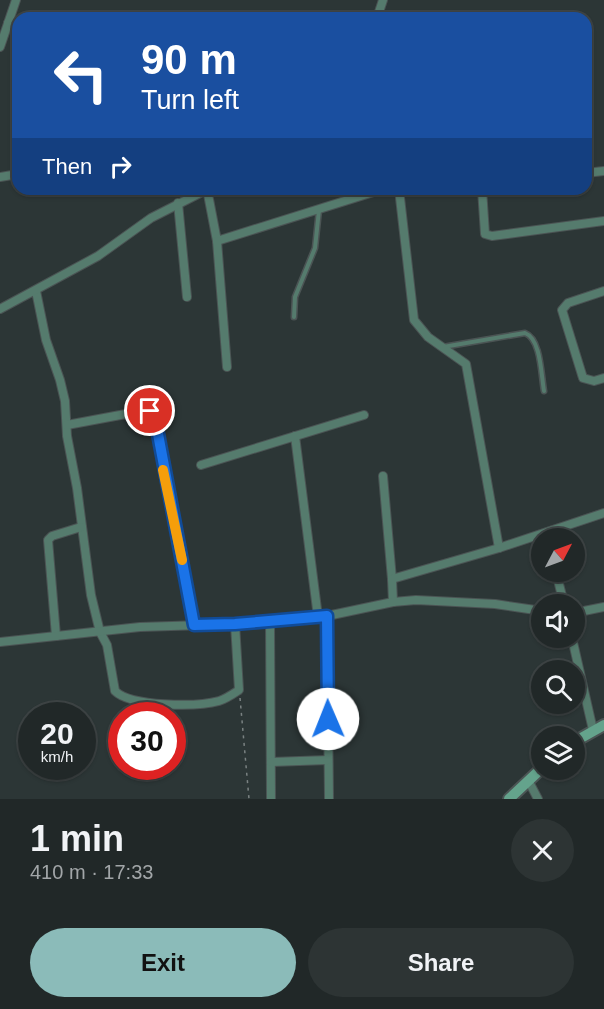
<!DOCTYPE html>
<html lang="en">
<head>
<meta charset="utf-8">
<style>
  body { margin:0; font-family:Helvetica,sans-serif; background:#2d3434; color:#f1f3f6; height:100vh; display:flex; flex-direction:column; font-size:22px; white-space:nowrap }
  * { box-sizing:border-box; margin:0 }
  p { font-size:20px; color:#a2a6a8 }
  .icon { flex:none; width:33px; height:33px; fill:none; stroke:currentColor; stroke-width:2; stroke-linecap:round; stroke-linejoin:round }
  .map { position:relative; height:799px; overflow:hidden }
  .panel { display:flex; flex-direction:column; background:#212828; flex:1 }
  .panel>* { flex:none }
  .top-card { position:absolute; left:12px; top:12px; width:580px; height:183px; border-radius:18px; box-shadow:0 2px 4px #0004,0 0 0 2px #3e4445; background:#1a4fa0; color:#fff; overflow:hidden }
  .needle { width:39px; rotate:49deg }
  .fabs { position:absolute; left:531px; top:528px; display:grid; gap:12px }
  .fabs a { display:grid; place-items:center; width:54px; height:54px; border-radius:50%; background:#212828; box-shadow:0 2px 4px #0004,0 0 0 2px #3e4445; font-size:30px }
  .speed { position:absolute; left:18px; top:702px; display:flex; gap:12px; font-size:30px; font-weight:700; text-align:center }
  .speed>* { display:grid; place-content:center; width:78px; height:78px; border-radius:50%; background:#212828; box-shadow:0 2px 4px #0004,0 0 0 2px #3e4445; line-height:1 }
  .speed small { font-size:15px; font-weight:400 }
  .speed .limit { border:9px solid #d22; background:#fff; color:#111 }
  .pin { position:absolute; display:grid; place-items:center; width:51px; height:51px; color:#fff; margin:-26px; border:3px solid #fff; border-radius:50%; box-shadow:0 2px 6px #0007 }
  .me { position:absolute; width:66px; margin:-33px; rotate:359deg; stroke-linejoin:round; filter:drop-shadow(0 0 4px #0008) }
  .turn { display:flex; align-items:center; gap:21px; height:126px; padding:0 30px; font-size:27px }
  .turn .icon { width:78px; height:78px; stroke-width:2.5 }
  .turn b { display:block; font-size:42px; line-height:51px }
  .then { display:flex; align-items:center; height:57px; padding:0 30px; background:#0003; gap:12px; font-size:22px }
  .round { display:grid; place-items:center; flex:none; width:63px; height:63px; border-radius:32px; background:#2d3434 }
  .headline { display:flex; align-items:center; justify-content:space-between; height:102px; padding:0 30px }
  h1 { font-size:36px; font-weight:800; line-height:45px }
  .primary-button { display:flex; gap:12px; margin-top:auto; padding:12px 30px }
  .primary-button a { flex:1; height:69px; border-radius:36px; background:#8bbbb9; color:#111; font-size:24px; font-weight:800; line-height:69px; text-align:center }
  .primary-button a+a { background:#2d3434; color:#f1f3f6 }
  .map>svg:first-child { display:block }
</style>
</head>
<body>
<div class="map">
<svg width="604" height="799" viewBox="0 0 604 799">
  <rect width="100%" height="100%" fill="#2c3636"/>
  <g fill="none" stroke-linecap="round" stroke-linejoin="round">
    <!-- service casing -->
    <g stroke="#4b5454" stroke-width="7">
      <g id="service">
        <path d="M294,317l1,-20 20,-49 4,-38"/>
        <path d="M443,347l82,-14c16,6 16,41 19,58"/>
      </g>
    </g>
    <!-- minor casing -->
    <g stroke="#4b5454" stroke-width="10">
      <g id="minor">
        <path d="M377,18l6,-18"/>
        <path d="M8,23l10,1"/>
        <path d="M0,47l16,-47"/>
        <path d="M586,173l18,-2"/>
        <path d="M0,177l18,-3"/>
        <path d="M207,189l10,52 166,-52"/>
        <path d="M399,189l15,131 14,17 38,27 33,184"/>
        <path d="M482,189l3,45 7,2 112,-15"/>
        <path d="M178,203l9,94"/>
        <path d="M217,241l10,126"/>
        <path d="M36,291l10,49 14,40 5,21 2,35 10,52 14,107 9,37 7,13 8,46c16,16 82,16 104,10 7,-2 14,-7 20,-11l-4,-66"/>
        <path d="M604,291l-36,12 -6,7 21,68 11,3 10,-3"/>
        <path d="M0,309l98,-53 53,-38 57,-29"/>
        <path d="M67,425l80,-15 6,3 41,212"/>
        <path d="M295,436l23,181"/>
        <path d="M201,465l163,-50"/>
        <path d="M383,476l9,103"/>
        <path d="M556,572l8,32"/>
        <path d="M393,602l-1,-23 107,-31 105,-35"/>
        <path d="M574,613l30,-6"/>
        <path d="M327,616l2,183"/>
        <path d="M270,621l1,178"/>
        <path d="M56,636l-8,-96 4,-4 29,-9"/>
        <path d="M572,638l21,92"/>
        <path d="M0,642l140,-15 95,-3 92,-8 66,-14 23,-2 79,4 47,7"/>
        <path d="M271,762l57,-2"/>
        <path d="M528,780l10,19"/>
      </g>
    </g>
    <!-- secondary casing -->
    <g stroke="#4b5454" stroke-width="14">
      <g id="secondary">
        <path d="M574,742l30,-17"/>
        <path d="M509,799l33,-31"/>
      </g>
    </g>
    <!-- path -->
    <path stroke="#7a8282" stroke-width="1.5" stroke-dasharray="3 4.5" stroke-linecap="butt" d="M240,698l9,101"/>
    <!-- service -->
    <use href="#service" stroke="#557b6d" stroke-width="4"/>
    <!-- minor -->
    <use href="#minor" stroke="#557b6d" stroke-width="8"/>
    <!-- secondary -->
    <use href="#secondary" stroke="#64a38c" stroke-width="10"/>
  </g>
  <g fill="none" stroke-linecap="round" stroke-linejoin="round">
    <!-- route casing -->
    <g stroke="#114b97" stroke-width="15">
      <path id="route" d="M150,411l5,7 39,207 41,-1 92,-8 1,103"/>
    </g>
    <!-- route -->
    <use href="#route" stroke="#1a73e8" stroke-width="10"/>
    <!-- slow -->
    <path stroke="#f59e0b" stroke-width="10" d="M163,470l19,90"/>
  </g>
</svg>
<div class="fabs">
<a><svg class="needle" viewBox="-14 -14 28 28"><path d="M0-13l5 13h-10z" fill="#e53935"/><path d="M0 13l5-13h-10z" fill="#a2a6a8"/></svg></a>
<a><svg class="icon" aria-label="sound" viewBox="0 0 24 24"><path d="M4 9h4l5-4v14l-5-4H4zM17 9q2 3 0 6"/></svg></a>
<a><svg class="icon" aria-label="search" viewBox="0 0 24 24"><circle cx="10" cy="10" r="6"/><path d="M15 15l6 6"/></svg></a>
<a><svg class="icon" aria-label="layers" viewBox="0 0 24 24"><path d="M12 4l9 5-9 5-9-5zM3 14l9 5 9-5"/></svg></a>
</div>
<div class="speed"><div>20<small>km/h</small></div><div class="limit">30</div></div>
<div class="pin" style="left:150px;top:411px;background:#d93025"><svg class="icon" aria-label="arrive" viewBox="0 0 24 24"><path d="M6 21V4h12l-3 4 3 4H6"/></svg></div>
<svg class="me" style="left:328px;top:719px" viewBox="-20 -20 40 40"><circle r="19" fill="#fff"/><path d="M0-13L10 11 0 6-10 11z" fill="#1a73e8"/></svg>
<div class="top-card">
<div class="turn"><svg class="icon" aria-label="left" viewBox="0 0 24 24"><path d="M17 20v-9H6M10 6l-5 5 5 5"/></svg><div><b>90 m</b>Turn left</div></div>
<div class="then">Then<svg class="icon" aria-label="right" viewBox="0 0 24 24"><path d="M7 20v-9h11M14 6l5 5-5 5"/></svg></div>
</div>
</div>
<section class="panel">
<div class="headline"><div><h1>1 min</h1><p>410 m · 17:33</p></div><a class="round"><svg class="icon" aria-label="close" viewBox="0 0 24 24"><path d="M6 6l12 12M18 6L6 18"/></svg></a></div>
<div class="primary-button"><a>Exit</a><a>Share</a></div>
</section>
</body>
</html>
